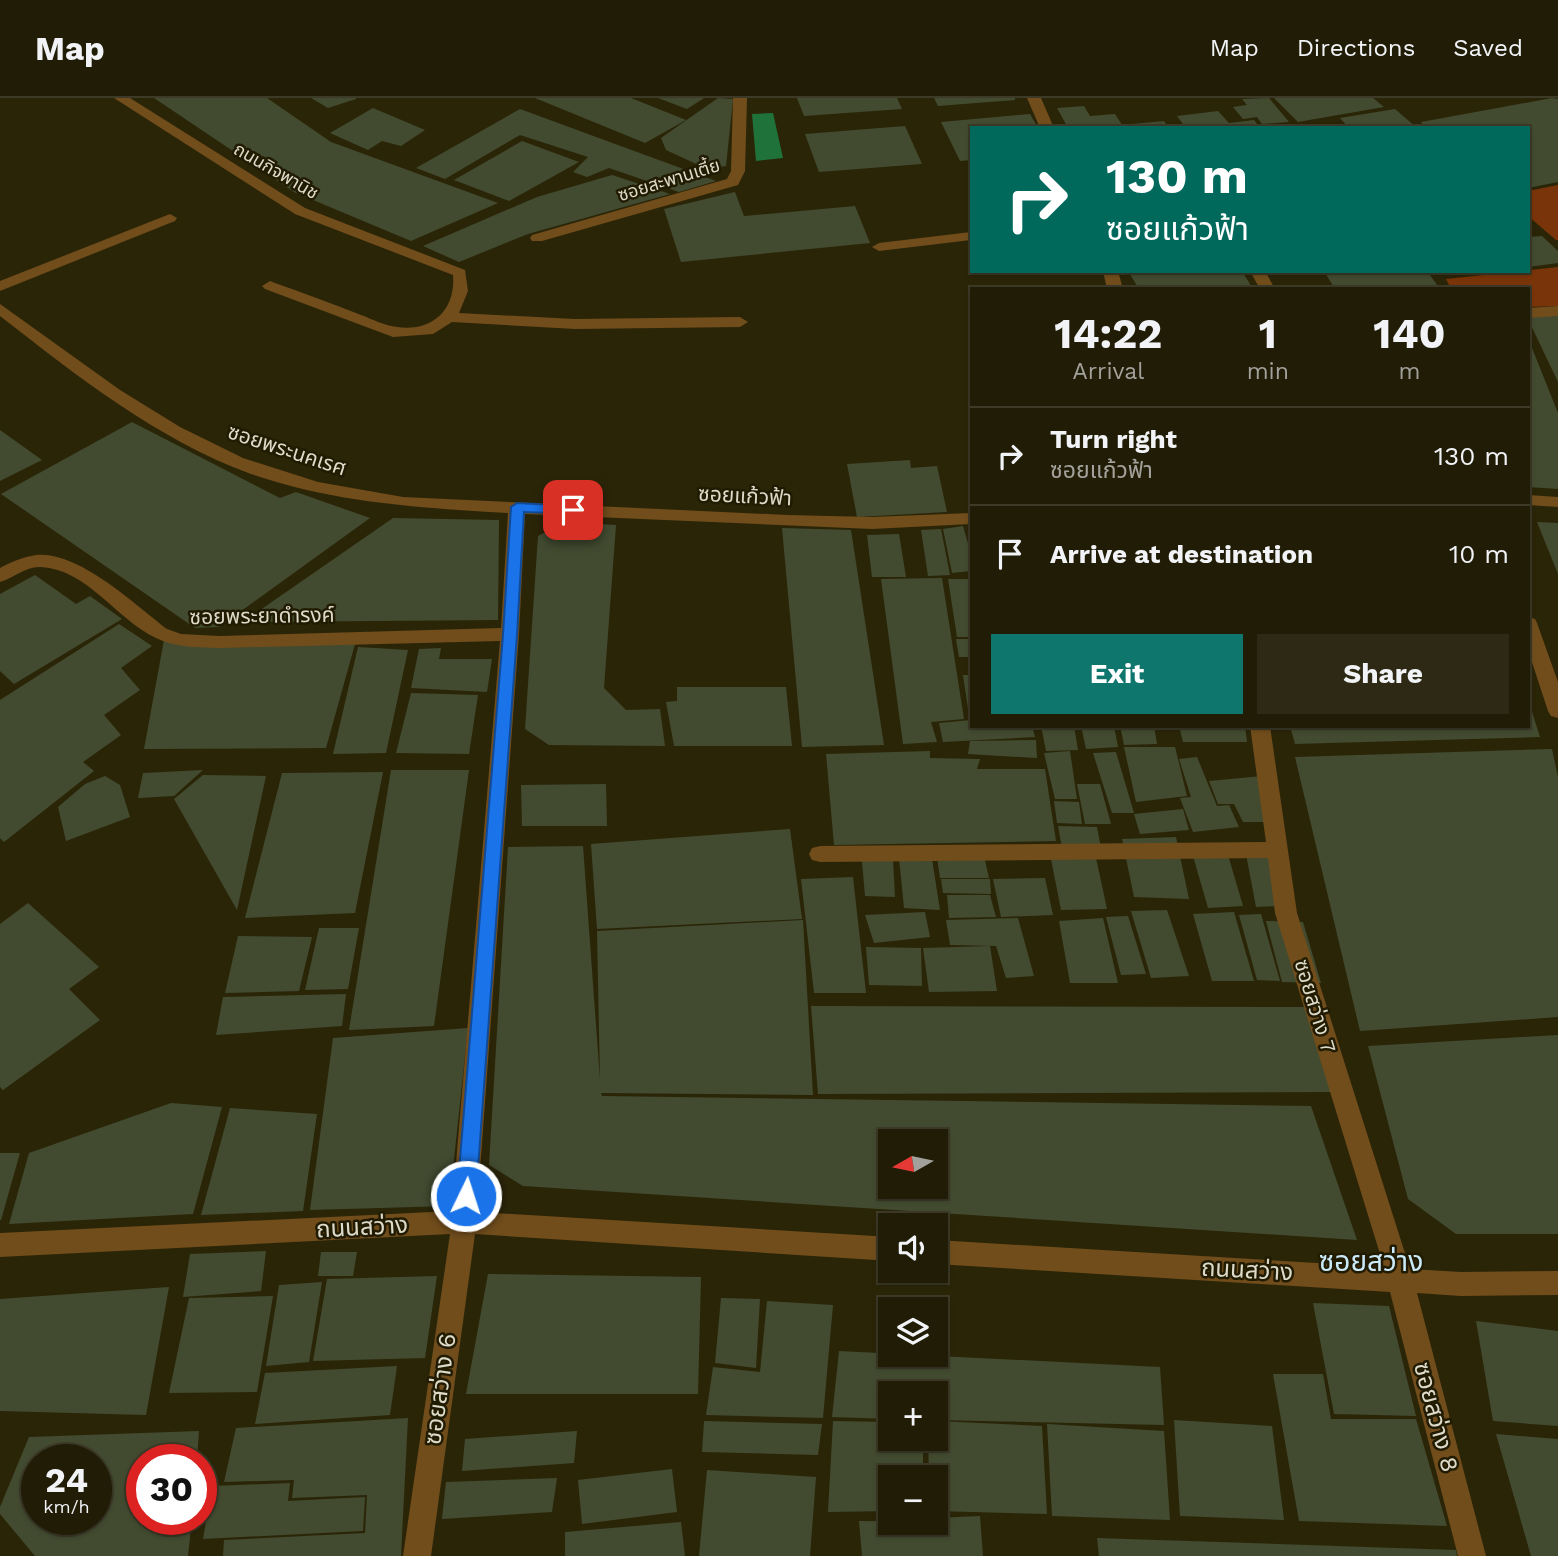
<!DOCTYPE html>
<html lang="en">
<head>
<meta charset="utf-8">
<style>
  body { margin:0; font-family:"Work Sans","Noto Sans Thai",sans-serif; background:#2d2914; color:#f1f3f6; height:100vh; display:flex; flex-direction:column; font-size:26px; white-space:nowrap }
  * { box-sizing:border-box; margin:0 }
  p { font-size:23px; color:#a2a19b }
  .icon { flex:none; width:38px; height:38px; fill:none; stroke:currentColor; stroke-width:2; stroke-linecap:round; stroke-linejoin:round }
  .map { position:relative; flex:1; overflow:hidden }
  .details { position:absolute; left:970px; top:189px; width:560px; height:441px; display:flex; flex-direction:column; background:#201c06; border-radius:0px; box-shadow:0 2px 5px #0004,0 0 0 2px #3d3a28 }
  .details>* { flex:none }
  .top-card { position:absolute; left:970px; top:28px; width:560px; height:147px; border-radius:0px; box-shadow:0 2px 5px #0004,0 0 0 2px #3d3a28; background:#00695c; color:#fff; overflow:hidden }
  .needle { width:46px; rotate:261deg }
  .fabs { position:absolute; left:878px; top:1031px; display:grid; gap:14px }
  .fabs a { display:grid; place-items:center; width:70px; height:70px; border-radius:0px; background:#201c06; box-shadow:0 2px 5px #0004,0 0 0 2px #3d3a28; font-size:35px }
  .speed { position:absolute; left:21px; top:1346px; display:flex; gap:14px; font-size:35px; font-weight:700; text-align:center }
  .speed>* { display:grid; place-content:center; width:91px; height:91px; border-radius:50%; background:#201c06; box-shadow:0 2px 5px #0004,0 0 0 2px #3d3a28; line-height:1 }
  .speed small { font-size:18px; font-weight:400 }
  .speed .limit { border:10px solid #d22; background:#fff; color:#111 }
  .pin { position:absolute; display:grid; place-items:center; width:60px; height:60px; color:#fff; margin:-30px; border-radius:14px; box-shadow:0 4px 10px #0006 }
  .me { position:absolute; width:77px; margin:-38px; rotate:4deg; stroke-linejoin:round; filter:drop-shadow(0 0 5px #0008) }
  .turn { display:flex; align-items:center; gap:24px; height:147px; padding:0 21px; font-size:32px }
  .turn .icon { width:91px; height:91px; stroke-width:2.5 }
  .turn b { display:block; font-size:49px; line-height:60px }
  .eta { display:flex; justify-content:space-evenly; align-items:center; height:119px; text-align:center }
  .eta b { font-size:42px; font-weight:700; line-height:49px }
  .cta { display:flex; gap:14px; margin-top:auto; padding:14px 21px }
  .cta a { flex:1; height:80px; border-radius:0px; background:#0f766e; color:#fff; font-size:28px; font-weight:700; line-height:80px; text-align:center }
  .cta a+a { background:#2d2914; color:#f1f3f6 }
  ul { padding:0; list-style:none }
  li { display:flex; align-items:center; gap:21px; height:98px; padding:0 21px; border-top:2px solid #3d3a28 }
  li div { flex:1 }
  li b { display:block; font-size:26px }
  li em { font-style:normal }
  header { display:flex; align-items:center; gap:42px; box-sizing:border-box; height:98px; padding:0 35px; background:#201c06; border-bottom:2px solid #3d3a28 }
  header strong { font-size:33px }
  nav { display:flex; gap:38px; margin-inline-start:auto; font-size:24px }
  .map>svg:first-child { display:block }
</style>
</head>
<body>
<header>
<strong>Map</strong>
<nav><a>Map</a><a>Directions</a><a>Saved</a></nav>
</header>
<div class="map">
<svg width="1558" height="1458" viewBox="0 0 1558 1458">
  <rect width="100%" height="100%" fill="#2b2508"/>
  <!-- green -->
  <g fill="#7a3409">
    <path d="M1558,87v55h-2l-28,-24v-25z"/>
    <path d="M1558,169v39l-30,1v-18h-77l-5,-10z"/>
  </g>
  <!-- water -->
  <path fill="#1f733a" d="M773,15l10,45 -27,3 -4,-47z"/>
  <!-- building -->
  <g fill="#424b30" fill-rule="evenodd">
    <path d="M154,0h113l64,44 167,61 -87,38 -117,-49z"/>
    <path d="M311,0h45v1l-28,9z"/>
    <path d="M535,0h96l55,22 -41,23z"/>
    <path d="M658,0h46l-17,11z"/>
    <path d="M718,0l15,1 -7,67 -19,3 -41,-19 -5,-12z"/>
    <path d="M797,0h100l5,11 -98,7z"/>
    <path d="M934,0h81v2l-77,6z"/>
    <path d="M1269,0l20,24 -27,2 -5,-7 -14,2 -10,-12 14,-2 -5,-6z"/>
    <path d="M1274,0h99l11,9 -86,15z"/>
    <path d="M1552,0l6,1v83l-30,6v-60h-102l-5,-6z"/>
    <path d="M1084,8l6,10 25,-2 9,14h-56l-11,-20z"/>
    <path d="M373,10l52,22 -24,16 -19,-5 -14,9 -38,-17z"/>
    <path d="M520,11l196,72 -37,11 -70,-24 -22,9 -14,-5 15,-15 -68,-22 -75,44 -29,-11z"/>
    <path d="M1395,11l22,19h-68l-9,-10z"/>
    <path d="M1218,13l11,12 25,-3 6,8h-74l-9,-12z"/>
    <path d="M1030,16l8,14h-67v32l-11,1 -19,-39z"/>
    <path d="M1164,23l5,7h-34l-3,-4z"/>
    <path d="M905,28l17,38 -103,8 -14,-38z"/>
    <path d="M522,43l57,21 -70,39 -55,-21z"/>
    <path d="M612,77l58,19 -142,40 -69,28 -36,-16 114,-49z"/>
    <path d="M735,94l9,24 111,-10 15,37 -189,19 -17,-53z"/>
    <path d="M1542,138l16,15v12l-30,4v-30z"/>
    <path d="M1128,173h114l11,18h-114z"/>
    <path d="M1324,173h103l13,18h-105z"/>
    <path d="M1528,215h30v69l-30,-63z"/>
    <path d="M1528,240l30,75v76l-30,-2z"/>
    <path d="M132,324l148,76 16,-6 74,26 -151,109 -24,1 -194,-134z"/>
    <path d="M0,332l42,30 -42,21z"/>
    <path d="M910,362l1,8 26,-2 10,46 -90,5 -10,-53z"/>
    <path d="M393,420l106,2 -1,100 -255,2z"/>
    <path d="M565,424l51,3 -12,163 22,22 34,-1 5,37 -116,-1 -24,-16 13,-193z"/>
    <path d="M1537,424l21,1v51z"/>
    <path d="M963,428l8,28v17l-19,2 -9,-44z"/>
    <path d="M782,430l69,2 33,215 -82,2z"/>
    <path d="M941,431l9,46 -22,1 -7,-46z"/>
    <path d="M899,436l7,43h-34l-5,-42z"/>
    <path d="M971,476v63h-14l-9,-58h20z"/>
    <path d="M35,477l41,29 14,-8 32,23 -108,65 -14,-13v-77z"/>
    <path d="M942,480l22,141 -33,3 6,20 -34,2 -22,-165z"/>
    <path d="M119,526l33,22 -31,22 19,22 -36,25 17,20 -38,27 11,9 -90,71 -4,-4v-138z"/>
    <path d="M956,541h15v18h-12z"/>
    <path d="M164,542l191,4 -29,104 -182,1z"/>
    <path d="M358,549l50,3 -22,103 -53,1z"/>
    <path d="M441,550l-2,11h53l-5,33 -76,-4 8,-39z"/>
    <path d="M963,577h8v34h-3z"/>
    <path d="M677,589h109l6,59h-118l-8,-44 11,-1z"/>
    <path d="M411,595l67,2 -9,59 -73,-1z"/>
    <path d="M1528,601l12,38 -245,7 -5,-18h238z"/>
    <path d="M971,622v6h61l3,11 -92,5 -4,-19z"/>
    <path d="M1041,628h33l4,24 -32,1z"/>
    <path d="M1081,628h33l4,21 -32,2z"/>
    <path d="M1120,628h34l3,18 -33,1z"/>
    <path d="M1179,628h66l2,16h-64z"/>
    <path d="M1036,642l1,18 -69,-4 2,-13z"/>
    <path d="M1124,649h51l12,49 -51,6z"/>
    <path d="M1552,651l6,28v240l-198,14 -65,-274z"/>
    <path d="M930,653v7l50,1 -3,10h68l11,72 -222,4 -8,-91z"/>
    <path d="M1070,653l7,48h-22l-11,-46z"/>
    <path d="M1116,654l18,61h-22l-19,-60z"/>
    <path d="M1197,659l20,49 12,-1 10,22 -46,5 -13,-34 11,-1 -12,-38z"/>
    <path d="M203,672l-29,26 -36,2 5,-25z"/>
    <path d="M391,672h78l-35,256 -85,4z"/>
    <path d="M383,674l-28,141 -110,5 37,-145z"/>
    <path d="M203,677l63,1 -29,134 -63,-111z"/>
    <path d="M105,678l15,9 10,32 -64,24 -8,-34 27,-23z"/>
    <path d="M1262,678l6,46h-25l-9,-18h-16l-9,-23z"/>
    <path d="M606,686l1,42h-85l-1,-41z"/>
    <path d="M1077,686h23l11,40h-26z"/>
    <path d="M1054,703l25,1 3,22 -25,-1z"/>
    <path d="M1183,711l6,21 -49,4 -6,-20z"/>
    <path d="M1058,728l39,1 4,21h-39z"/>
    <path d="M790,731l12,90 -205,10 -6,-85z"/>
    <path d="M1176,739l13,62 -55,-2 -12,-58z"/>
    <path d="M583,748l17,234 -3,-149 206,-11 10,175 -212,-2 1,3 709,10 46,134 -834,-54 -34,-21 19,-318zM891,1043h45v45h-45z"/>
    <path d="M1246,756h27l7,52 -24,1z"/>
    <path d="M1228,757l15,51 -35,2 -15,-52z"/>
    <path d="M984,758l5,22h-49l-3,-21z"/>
    <path d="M899,760l33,1 8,51 -36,-2z"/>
    <path d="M1096,760l11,51 -46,1 -10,-51z"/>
    <path d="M893,762l2,37 -30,-1 -3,-35z"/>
    <path d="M853,779l13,116h-52l-13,-114z"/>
    <path d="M1045,780l8,37 -52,2 -8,-38z"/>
    <path d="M941,781h49l1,15 -48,-1z"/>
    <path d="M947,797h43l6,22 -47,1z"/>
    <path d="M28,805l71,64 -30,22 31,31 -97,70 -3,-3v-163z"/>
    <path d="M1167,812l22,66 -38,2 -20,-67z"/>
    <path d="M925,814l5,25 -56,6 -9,-28z"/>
    <path d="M1234,814l20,69h-42l-19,-67z"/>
    <path d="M1261,816l19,67 -23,-1 -18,-65z"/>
    <path d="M1128,818l18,58 -25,1 -15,-58z"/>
    <path d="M1018,820l16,58 -28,2 -10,-32 -46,-1 -4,-25z"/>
    <path d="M1103,820l15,65h-48l-11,-62z"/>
    <path d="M1266,823l37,1 18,61 -39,-1z"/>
    <path d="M319,830h40l-11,61 -43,1z"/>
    <path d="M238,838l74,1 -13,54 -74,2z"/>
    <path d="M990,848l7,45 -68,1 -6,-44z"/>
    <path d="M866,849l55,1 1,38 -53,-1z"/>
    <path d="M346,896l-4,32 -126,9 7,-38z"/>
    <path d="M811,908l494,1 26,85 -513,2z"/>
    <path d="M468,930l-19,178 -139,4 23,-172z"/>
    <path d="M1558,937v199h-102l-48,-35 -40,-153z"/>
    <path d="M171,1005l51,4 -29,107 -184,10 20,-71z"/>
    <path d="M230,1010l87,6 -14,97 -102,4z"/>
    <path d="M0,1055h20l-19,67h-1z"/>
    <path d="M266,1153l-5,40 -78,6 7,-43z"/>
    <path d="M321,1154h36l-4,24h-35z"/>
    <path d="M488,1176l213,3 -3,117h-232z"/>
    <path d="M437,1178l-12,82 -112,3 14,-82z"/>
    <path d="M322,1184l-13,80 -43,4 13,-81z"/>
    <path d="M169,1189l-23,128 -146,-4v-112z"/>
    <path d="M273,1198l-16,96 -88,1 20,-95z"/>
    <path d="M721,1200l39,1 -4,69 -41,-5z"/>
    <path d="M767,1203l66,4 -10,113 -117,-3 7,-48 47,5z"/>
    <path d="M1313,1205l76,3 27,110 -82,-2z"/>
    <path d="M1476,1223l82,10v95l-65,-5z"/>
    <path d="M839,1253l321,16 4,58 -228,-5v-27h-45v26l-59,-2z"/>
    <path d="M397,1268l-7,49 -135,9 10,-51z"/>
    <path d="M1273,1276h50l8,45h85l31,107 -148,-5z"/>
    <path d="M408,1320l-7,138h-178l1,-16 141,-7 2,-38 -75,3 2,-18 -70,2 12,-54z"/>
    <path d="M1174,1322l98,6 12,94 -104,-4z"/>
    <path d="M704,1323l118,3 -4,31 -116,-3z"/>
    <path d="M833,1323l58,1v16h32v39h-32v34l-63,1z"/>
    <path d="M936,1323l106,5 5,88 -111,-3v-34h-7l-1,-39h8z"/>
    <path d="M1047,1326l117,7 6,89 -118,-4z"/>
    <path d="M199,1333l-2,29h-55v59h50l-4,37h-153l-35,-42v-7l29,-70zM37,1362h59v59h-59z"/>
    <path d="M577,1333l-3,32 -112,8 3,-32z"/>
    <path d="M1496,1336l62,5v117h-27z"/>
    <path d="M672,1371l5,43 -95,12 -4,-44z"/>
    <path d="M707,1372l109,7 -6,79h-111z"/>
    <path d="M557,1380l-5,34 -110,7 4,-37z"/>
    <path d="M290,1385l-2,18 77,-4 -2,34 -160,8 9,-53z"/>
    <path d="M980,1418l3,40h-121l-3,-35 77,1v-4z"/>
    <path d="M681,1424l4,34h-120v-24z"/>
    <path d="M1097,1440l359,12 1,6h-358z"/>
  </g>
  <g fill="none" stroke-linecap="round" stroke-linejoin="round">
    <!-- lane -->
    <g fill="#714d1b" fill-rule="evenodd">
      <path d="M170,116l7,4 -2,3 -175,70v-10z"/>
      <path d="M971,134v8l-92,11 -7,-4 7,-4z"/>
    </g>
    <!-- street -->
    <g fill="#714d1b" fill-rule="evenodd">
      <path d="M114,0h16l175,110 160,62 3,21 -9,22 116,6 165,-2 8,5 -8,5 -165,2 -123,-7 -19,12 -40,3 -128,-48 -3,-3 8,-5 5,2c29,10 58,21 86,32 11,4 24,11 36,12 34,5 59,-16 56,-52l-158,-61z"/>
      <path d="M733,0h14l-2,73 -7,14 -196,56h-10l-2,-3 2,-3 195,-56 4,-8z"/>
      <path d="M1027,0h14l13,30h-14z"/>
      <path d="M1103,173h15l5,18h-16z"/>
      <path d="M1250,173h15l10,18h-15z"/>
      <path d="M0,206l120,86 60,37 63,31 75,24 85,15 385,18 84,2 99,-4v11l-99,5 -347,-15 -6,120 -42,578 414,25v24l-416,-27 -44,322h-28l47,-322 -450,23v-24l452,-22 48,-570 -280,7c-22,-1 -44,0 -64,-10 -39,-18 -69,-69 -115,-71 -15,-1 -27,11 -41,15v-14c11,-6 23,-11 36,-13 43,-4 98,49 131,74l14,5 39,2 281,-8 7,-115c-87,-5 -173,-10 -257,-39 -93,-34 -174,-98 -251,-158z"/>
      <path d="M1558,208v10l-30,2v-10z"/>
      <path d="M1528,397l30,2v10l-30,-2z"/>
      <path d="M1528,519l7,2 2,4 21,59v36l-7,-2 -3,-5 -20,-61z"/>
      <path d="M1250,628h20l27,187 113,356 51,3 97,-1v24l-97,1 -44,-3 69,263h-28l-68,-264 -454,-28v-24l448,27 -109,-354 -7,-55 -448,4 -8,-2 -3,-6 3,-6 8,-2 446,-4z"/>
    </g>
  </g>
  <!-- route -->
  <path fill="#1a73e8" stroke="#114b97" stroke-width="2" d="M517,405l56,3 7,4 -7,4 -49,-2 -7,123 -41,561 -3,6 -7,2 -6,-2 -3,-6 46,-561 8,-128z"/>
  <g text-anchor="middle" stroke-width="5" stroke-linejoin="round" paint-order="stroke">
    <!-- far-street labels -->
    <g font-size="18" fill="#dddac9" stroke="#211b01">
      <text transform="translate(276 73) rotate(30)" y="6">ถนนกิจพานิช</text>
      <text transform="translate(669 82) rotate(-17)" y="6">ซอยสะพานเตี้ย</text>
    </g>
    <!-- street labels -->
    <g font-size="21" fill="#dddac9" stroke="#211b01">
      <text transform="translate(287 352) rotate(18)" y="7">ซอยพระนคเรศ</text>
      <text transform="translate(745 398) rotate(3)" y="7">ซอยแก้วฟ้า</text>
      <text transform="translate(262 518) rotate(-1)" y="7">ซอยพระยาดำรงค์</text>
      <text transform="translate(1315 908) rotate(73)" y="7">ซอยสว่าง 7</text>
    </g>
    <!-- near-street labels -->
    <g font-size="24" fill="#dddac9" stroke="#211b01">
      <text transform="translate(362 1129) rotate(-3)" y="8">ถนนสว่าง</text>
      <text transform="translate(1247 1172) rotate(3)" y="8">ถนนสว่าง</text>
      <text transform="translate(440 1291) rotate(-82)" y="8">ซอยสว่าง 6</text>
      <text transform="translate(1436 1319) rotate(75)" y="8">ซอยสว่าง 8</text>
    </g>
    <!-- near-neighbourhood labels -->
    <g font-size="28" fill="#caeafa" stroke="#211b01">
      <text x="1371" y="1173">ซอยสว่าง</text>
    </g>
  </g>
</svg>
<div class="fabs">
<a><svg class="needle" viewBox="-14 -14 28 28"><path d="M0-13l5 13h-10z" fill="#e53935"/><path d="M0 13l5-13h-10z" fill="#a2a19b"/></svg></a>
<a><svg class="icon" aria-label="sound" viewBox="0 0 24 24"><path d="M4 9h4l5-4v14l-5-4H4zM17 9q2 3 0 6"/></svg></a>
<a><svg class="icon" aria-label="layers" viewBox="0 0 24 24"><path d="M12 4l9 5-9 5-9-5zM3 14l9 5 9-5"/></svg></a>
<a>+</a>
<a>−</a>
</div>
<div class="speed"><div>24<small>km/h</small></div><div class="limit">30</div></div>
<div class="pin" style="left:573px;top:412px;background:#d93025"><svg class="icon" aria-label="arrive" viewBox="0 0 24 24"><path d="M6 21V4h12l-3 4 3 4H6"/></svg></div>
<svg class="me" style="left:466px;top:1098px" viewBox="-20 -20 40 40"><circle r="17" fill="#1a73e8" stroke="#fff" stroke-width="3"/><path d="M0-11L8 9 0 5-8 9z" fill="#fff"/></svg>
<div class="top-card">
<div class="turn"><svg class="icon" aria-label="right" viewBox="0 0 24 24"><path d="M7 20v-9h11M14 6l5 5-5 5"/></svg><div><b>130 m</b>ซอยแก้วฟ้า</div></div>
</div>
<section class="details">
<div class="eta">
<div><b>14:22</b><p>Arrival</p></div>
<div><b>1</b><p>min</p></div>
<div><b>140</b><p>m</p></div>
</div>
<ul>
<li><svg class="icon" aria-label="right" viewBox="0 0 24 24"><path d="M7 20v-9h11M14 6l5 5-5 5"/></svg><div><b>Turn right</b><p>ซอยแก้วฟ้า</p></div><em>130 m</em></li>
<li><svg class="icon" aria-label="arrive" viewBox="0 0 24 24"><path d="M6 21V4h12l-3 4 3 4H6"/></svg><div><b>Arrive at destination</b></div><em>10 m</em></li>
</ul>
<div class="cta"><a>Exit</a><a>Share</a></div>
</section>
</div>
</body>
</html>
